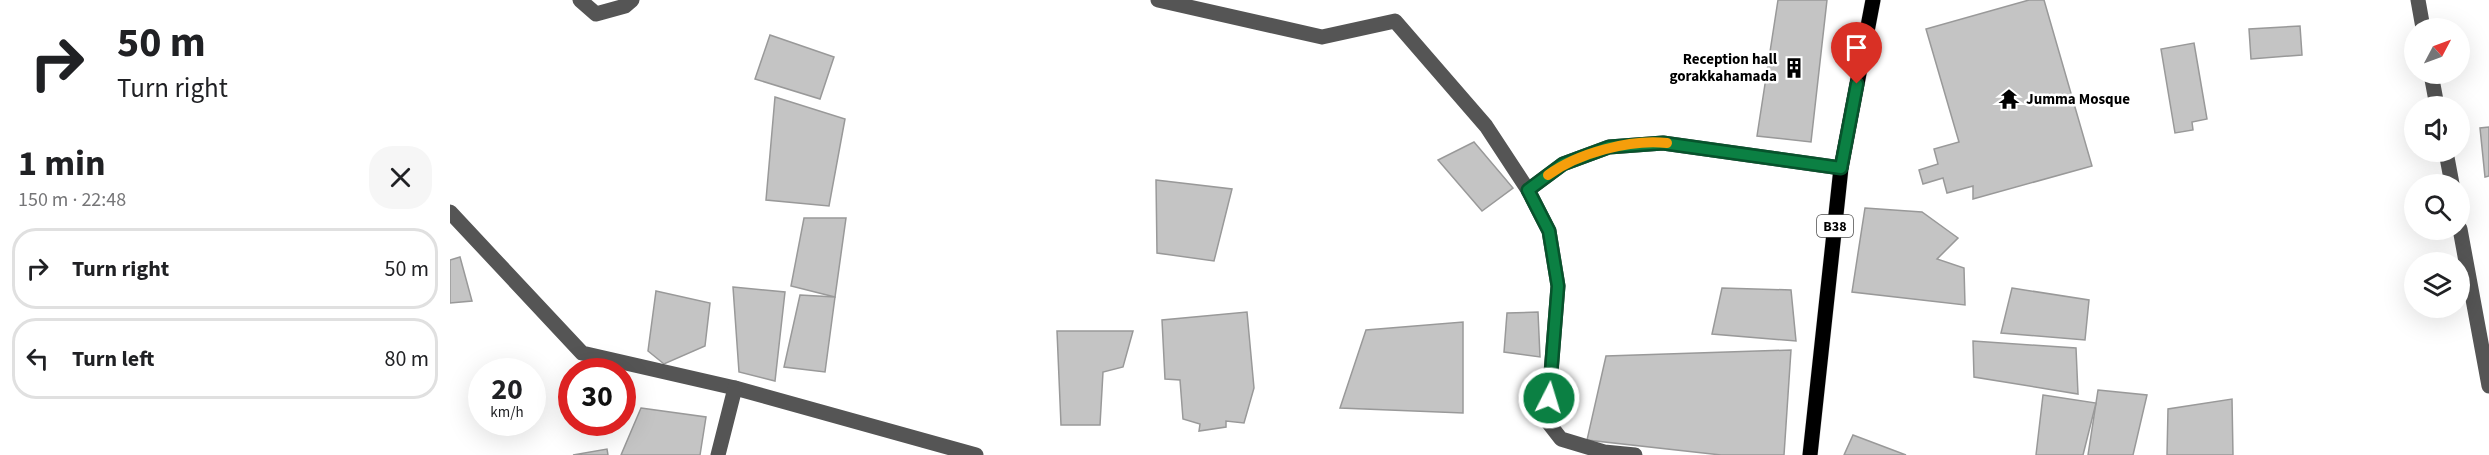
<!DOCTYPE html>
<html lang="en">
<head>
<meta charset="utf-8">
<style>
  body { margin:0; font-family:"Source Sans 3",sans-serif; background:#f6f6f6; color:#202124; height:100vh; display:flex; flex-direction:column; font-size:22px; white-space:nowrap }
  * { box-sizing:border-box; margin:0 }
  p { font-size:20px; color:#757577 }
  .icon { flex:none; width:33px; height:33px; fill:none; stroke:currentColor; stroke-width:2; stroke-linecap:round; stroke-linejoin:round }
  .map { position:relative; flex:1; overflow:hidden }
  .side { display:flex; flex-direction:column; background:#fff; width:450px }
  .side>* { flex:none }
  .guide { background:#fff; color:#202124; overflow:hidden }
  .needle { width:39px; rotate:49deg }
  .tools { position:absolute; left:1954px; top:18px; display:grid; gap:12px }
  .tools a { display:grid; place-items:center; width:66px; height:66px; border-radius:50%; background:#fff; box-shadow:0 6px 24px #0002; font-size:30px }
  .speed { position:absolute; left:18px; top:358px; display:flex; gap:12px; font-size:30px; font-weight:700; text-align:center }
  .speed>* { display:grid; place-content:center; width:78px; height:78px; border-radius:50%; background:#fff; box-shadow:0 6px 24px #0002; line-height:1 }
  .speed small { font-size:15px; font-weight:400 }
  .speed .limit { border:9px solid #d22; background:#fff; color:#111 }
  .pin { position:absolute; display:grid; place-items:center; width:51px; height:51px; color:#fff; margin:-62px -26px; border-radius:50% 50% 50% 0; rotate:-45deg; box-shadow:0 0 6px #0007 }
  .pin .icon { rotate:45deg }
  .me { position:absolute; width:66px; margin:-33px; rotate:5deg; stroke-linejoin:round; filter:drop-shadow(0 0 4px #0008) }
  .turn { display:flex; align-items:center; gap:21px; height:126px; padding:0 18px; font-size:27px }
  .turn .icon { width:78px; height:78px; stroke-width:2.5 }
  .turn b { display:block; font-size:42px; line-height:51px }
  .round { display:grid; place-items:center; flex:none; width:63px; height:63px; border-radius:24px; background:#f6f6f6 }
  .summary { display:flex; align-items:center; justify-content:space-between; height:102px; padding:0 18px }
  h1 { font-size:36px; font-weight:700; line-height:45px }
  ul { padding:0; list-style:none }
  li { display:flex; align-items:center; gap:18px; height:81px; margin:0 12px 9px; padding:0 6px; border:3px solid #e0e0e0; border-radius:24px }
  li div { flex:1 }
  li b { display:block; font-size:22px }
  li em { font-style:normal }
  main { display:flex; flex:1; min-height:0 }
  .map>svg:first-child { display:block }
</style>
</head>
<body>
<main>
<section class="side">
<div class="guide">
<div class="turn"><svg class="icon" aria-label="right" viewBox="0 0 24 24"><path d="M7 20v-9h11M14 6l5 5-5 5"/></svg><div><b>50 m</b>Turn right</div></div>
</div>
<div class="summary"><div><h1>1 min</h1><p>150 m · 22:48</p></div><a class="round"><svg class="icon" aria-label="close" viewBox="0 0 24 24"><path d="M6 6l12 12M18 6L6 18"/></svg></a></div>
<ul>
<li><svg class="icon" aria-label="right" viewBox="0 0 24 24"><path d="M7 20v-9h11M14 6l5 5-5 5"/></svg><div><b>Turn right</b></div><em>50 m</em></li>
<li><svg class="icon" aria-label="left" viewBox="0 0 24 24"><path d="M17 20v-9H6M10 6l-5 5 5 5"/></svg><div><b>Turn left</b></div><em>80 m</em></li>
</ul>
</section>
<div class="map">
<svg width="2039" height="455" viewBox="0 0 2039 455">
  <rect width="100%" height="100%" fill="#fff"/>
  <!-- building -->
  <g fill="#c4c4c4" stroke="#999" stroke-width="1.5">
    <path d="M1328,0h49l-16,142 -54,-6z"/>
    <path d="M1579,0h15l48,166 -119,33v-13l-26,7 -4,-15 -20,6 -4,-14 19,-6 -4,-15 25,-7 -33,-113z"/>
    <path d="M1850,26l2,29 -51,4 -2,-30z"/>
    <path d="M320,35l64,22 -14,42 -65,-20z"/>
    <path d="M1744,43l13,76 -15,3 1,8 -18,3 -14,-84z"/>
    <path d="M325,97l70,22 -16,87 -63,-6z"/>
    <path d="M2039,127v49l-4,1 -5,-49z"/>
    <path d="M1024,142l39,46 -31,23 -44,-51z"/>
    <path d="M706,180l76,9 -18,72 -57,-8z"/>
    <path d="M1415,208l57,4 36,26 -21,21 27,9 1,37 -113,-13z"/>
    <path d="M354,218h42l-11,79 -44,-11z"/>
    <path d="M10,257l12,44 -22,2v-43z"/>
    <path d="M283,287l52,5 -10,89 -36,-9z"/>
    <path d="M1272,288l69,2 5,51 -84,-7z"/>
    <path d="M1562,288l77,12 -4,40 -84,-7z"/>
    <path d="M206,291l54,12 -5,43 -41,18 -16,-13z"/>
    <path d="M350,295l35,2 -10,75 -41,-5z"/>
    <path d="M797,312l7,76 -10,35 -18,-2v6l-27,4 1,-7 -17,-5 -3,-39 -15,-1 -3,-59z"/>
    <path d="M1088,312l2,45 -36,-5 3,-39z"/>
    <path d="M1013,322v91l-123,-5 26,-78z"/>
    <path d="M607,331h76l-10,36 -20,5 -3,53h-39z"/>
    <path d="M1523,341l103,7 2,46 -104,-17z"/>
    <path d="M1341,350l-7,105h-63l-134,-15 19,-84z"/>
    <path d="M1648,390l49,5 -14,60h-45z"/>
    <path d="M1593,395l53,8 -13,52h-47z"/>
    <path d="M1782,399l1,56h-66l1,-46z"/>
    <path d="M191,408l65,9 -6,38h-79z"/>
    <path d="M1403,435l53,20h-62z"/>
    <path d="M157,449l1,6h-35z"/>
  </g>
  <g fill="none" stroke-linecap="round" stroke-linejoin="round">
    <!-- major casing -->
    <g stroke="#dbdbdb" stroke-width="16">
      <path id="major" d="M1360,455l31,-287 32,-168"/>
    </g>
    <!-- minor -->
    <g stroke="#555" stroke-width="15">
      <path d="M130,0l16,14 29,-8 7,-6"/>
      <path d="M708,0l164,37 73,-16 91,105 42,64 21,41 9,55 -11,135 14,18 43,13 31,3"/>
      <path d="M1968,0l5,28"/>
      <path d="M1981,74l6,32"/>
      <path d="M1996,152l6,32"/>
      <path d="M1078,190l35,-26 46,-17 54,-4 178,25"/>
      <path d="M0,212l132,141 153,35 241,67"/>
      <path d="M2010,229l29,157"/>
      <path d="M268,455l17,-67"/>
    </g>
    <!-- major -->
    <use href="#major" stroke="#000" stroke-width="15"/>
  </g>
  <g fill="none" stroke-linecap="round" stroke-linejoin="round">
    <!-- route casing -->
    <g stroke="#07532c" stroke-width="15">
      <path id="route" d="M1099,398l9,-112 -9,-55 -21,-41 35,-26 46,-17 54,-4 178,25 16,-84"/>
    </g>
    <!-- route -->
    <use href="#route" stroke="#0b8043" stroke-width="10"/>
    <!-- slow -->
    <path stroke="#f59e0b" stroke-width="10" d="M1098,175c30,-22 82,-36 119,-32"/>
  </g>
  <!-- icons -->
  <defs>
    <g id="building-bare" transform="scale(1.62)"><path d="M-4-6H4V6H1V3H-1V6H-4ZM-2.5-4.3h1.7v1.8h-1.7ZM.8-4.3h1.7v1.8H.8ZM-2.5-1h1.7V.8h-1.7ZM.8-1h1.7V.8H.8Z" fill="#000" stroke="#fff" stroke-width="2.5" paint-order="stroke"/></g>
    <g id="temple-bare" transform="scale(1.62)"><path d="M0-6L5-2H3V0L6.5 2.5H4V6H1.5V3h-3V6H-4V2.5H-6.5L-3 0V-2H-5Z" fill="#000" stroke="#fff" stroke-width="2.5" paint-order="stroke"/></g>
  </defs>
  <g fill-rule="evenodd">
    <use href="#building-bare" x="1344" y="68"/>
    <use href="#temple-bare" x="1559" y="99"/>
  </g>
  <g text-anchor="middle" stroke-width="5" stroke-linejoin="round" paint-order="stroke">
    <!-- shield labels -->
    <rect fill="#fff" stroke="#4c4c4c" stroke-width="1.5" x="1367" y="215" width="36" height="22" rx="4.5"/>
    <g font-size="14" font-weight="bold" fill="#000">
      <text x="1385" y="231">B38</text>
    </g>
    <!-- poi labels -->
    <g font-size="15" font-weight="bold" fill="#000" stroke="#fff" text-anchor="end">
      <text x="1327" y="64">Reception hall<tspan x="1327" dy="17">gorakkahamada</tspan></text>
      <text x="1576" y="104" text-anchor="start">Jumma Mosque</text>
    </g>
  </g>
</svg>
<div class="tools">
<a><svg class="needle" viewBox="-14 -14 28 28"><path d="M0-13l5 13h-10z" fill="#e53935"/><path d="M0 13l5-13h-10z" fill="#757577"/></svg></a>
<a><svg class="icon" aria-label="sound" viewBox="0 0 24 24"><path d="M4 9h4l5-4v14l-5-4H4zM17 9q2 3 0 6"/></svg></a>
<a><svg class="icon" aria-label="search" viewBox="0 0 24 24"><circle cx="10" cy="10" r="6"/><path d="M15 15l6 6"/></svg></a>
<a><svg class="icon" aria-label="layers" viewBox="0 0 24 24"><path d="M12 4l9 5-9 5-9-5zM3 14l9 5 9-5"/></svg></a>
</div>
<div class="speed"><div>20<small>km/h</small></div><div class="limit">30</div></div>
<div class="pin" style="left:1407px;top:84px;background:#d93025"><svg class="icon" aria-label="arrive" viewBox="0 0 24 24"><path d="M6 21V4h12l-3 4 3 4H6"/></svg></div>
<svg class="me" style="left:1099px;top:398px" viewBox="-20 -20 40 40"><circle r="17" fill="#0b8043" stroke="#fff" stroke-width="3"/><path d="M0-11L8 9 0 5-8 9z" fill="#fff"/></svg>
</div>
</main>
</body>
</html>
